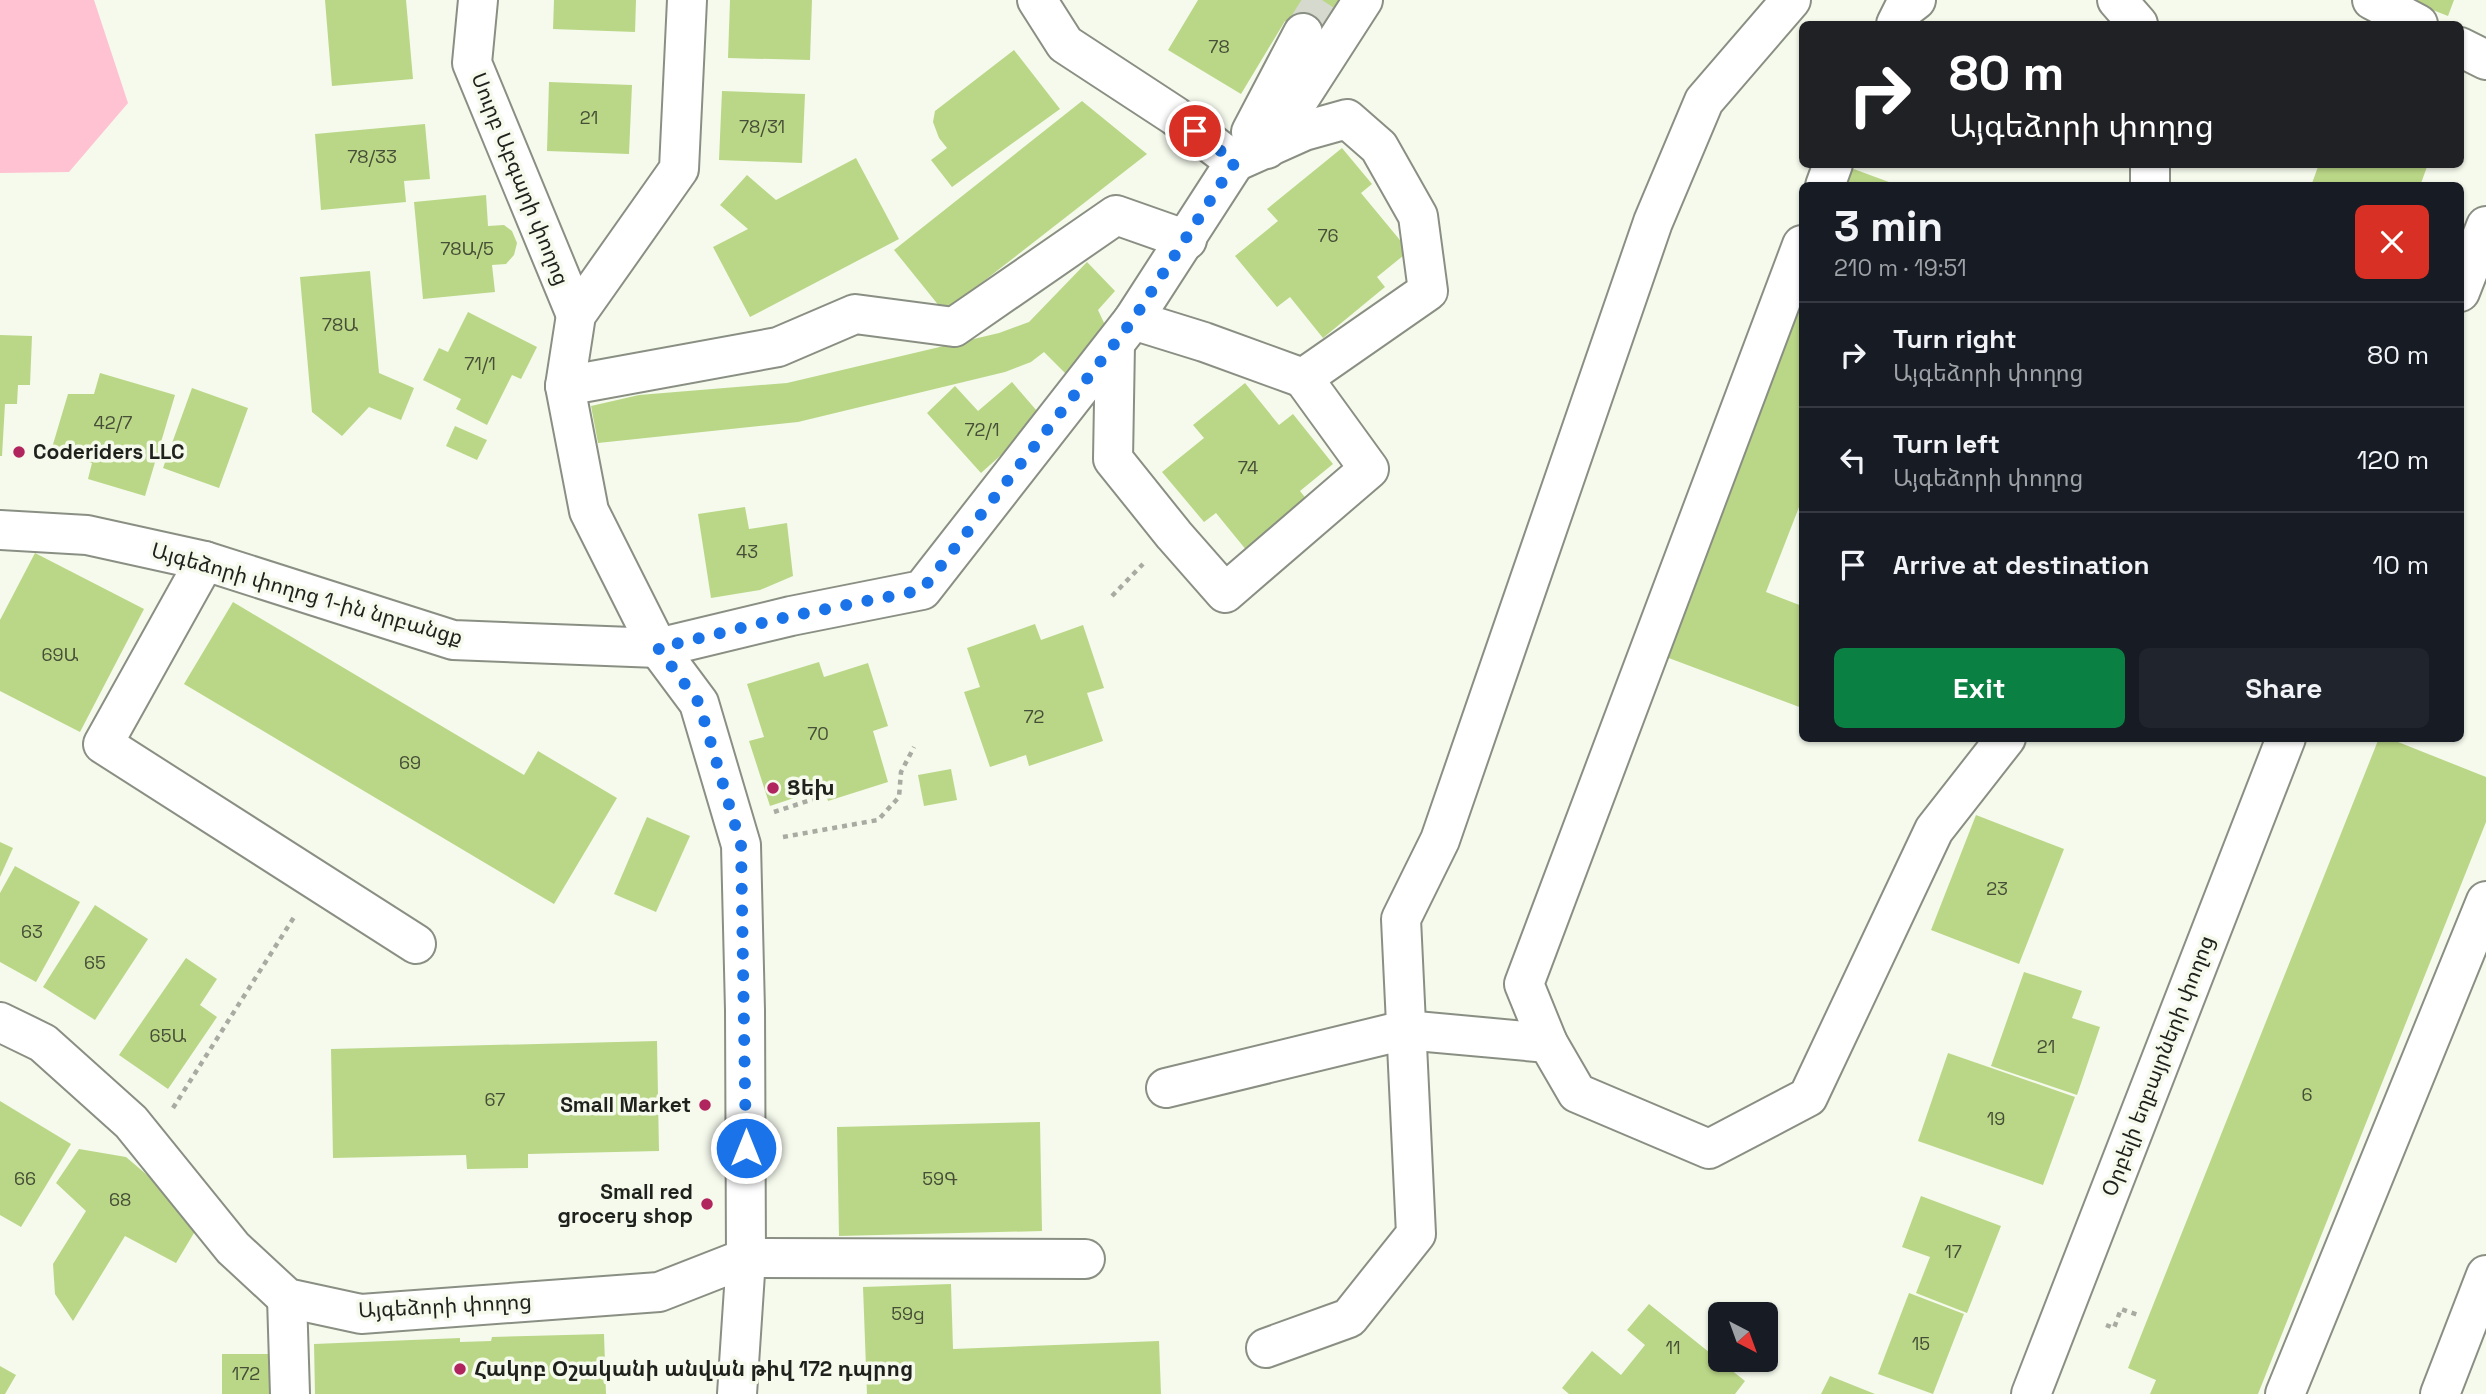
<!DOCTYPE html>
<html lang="en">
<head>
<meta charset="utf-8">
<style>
  body { margin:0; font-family:"Space Grotesk","Noto Sans Armenian",sans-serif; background:#20242c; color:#f1f3f6; height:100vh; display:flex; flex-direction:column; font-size:26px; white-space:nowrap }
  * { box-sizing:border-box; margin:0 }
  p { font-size:23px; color:#9ea1a6 }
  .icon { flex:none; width:38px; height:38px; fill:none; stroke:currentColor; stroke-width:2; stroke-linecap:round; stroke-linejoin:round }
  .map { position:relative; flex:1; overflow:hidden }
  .side { position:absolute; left:1799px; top:182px; width:665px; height:560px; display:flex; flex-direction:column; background:#171b24; border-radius:10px; box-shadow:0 2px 5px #0004 }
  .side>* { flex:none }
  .top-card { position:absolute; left:1799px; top:21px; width:665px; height:147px; border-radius:10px; box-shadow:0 2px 5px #0004; background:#202124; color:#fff; overflow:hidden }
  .needle { width:46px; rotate:139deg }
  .tools { position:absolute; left:1708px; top:1302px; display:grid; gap:14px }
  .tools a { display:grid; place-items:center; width:70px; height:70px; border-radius:10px; background:#171b24; box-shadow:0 2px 5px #0004; font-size:35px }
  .pin { position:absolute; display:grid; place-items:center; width:60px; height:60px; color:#fff; margin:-30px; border:4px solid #fff; border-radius:50%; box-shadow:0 2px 7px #0007 }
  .me { position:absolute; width:77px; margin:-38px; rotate:0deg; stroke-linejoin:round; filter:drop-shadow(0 0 5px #0008) }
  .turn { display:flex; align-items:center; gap:24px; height:147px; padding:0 35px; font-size:32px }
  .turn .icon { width:91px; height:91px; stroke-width:2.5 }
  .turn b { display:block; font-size:49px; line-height:60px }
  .round { display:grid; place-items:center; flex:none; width:74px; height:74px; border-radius:10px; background:#20242c }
  .headline { display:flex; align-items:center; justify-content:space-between; height:119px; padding:0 35px }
  h1 { font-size:42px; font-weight:700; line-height:52px }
  .button { display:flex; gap:14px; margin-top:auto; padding:14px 35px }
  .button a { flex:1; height:80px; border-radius:10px; background:#0b8043; color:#fff; font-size:28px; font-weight:700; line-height:80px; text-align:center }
  .button a+a { background:#20242c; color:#f1f3f6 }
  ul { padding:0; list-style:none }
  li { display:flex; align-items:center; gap:21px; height:105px; padding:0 35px; border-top:2px solid #363941 }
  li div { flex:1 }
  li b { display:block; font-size:26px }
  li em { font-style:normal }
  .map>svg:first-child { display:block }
</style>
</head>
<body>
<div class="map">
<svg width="2486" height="1394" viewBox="0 0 2486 1394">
  <rect width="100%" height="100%" fill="#f5faed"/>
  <!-- green -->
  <path fill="#ffc2d2" d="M0,0h94l34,103 -59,69 -69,1z"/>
  <!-- building -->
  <g fill="#bad787">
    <path d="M325,0h81l7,79 -81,7z"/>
    <path d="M554,0h82l-1,32 -82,-3z"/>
    <path d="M730,0h82l-2,60 -82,-2z"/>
    <path d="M1198,0h141l8,5 -26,39 -36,-23 -44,73 -73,-44z"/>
    <path d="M2407,0h47l-6,16z"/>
    <path d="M1014,50l46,59 -108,78 -21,-27 16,-12 -8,-10 -6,-16 2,-11z"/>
    <path d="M549,82l83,3 -3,69 -82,-3z"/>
    <path d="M722,91l83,3 -3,69 -83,-3z"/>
    <path d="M1082,101l65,53 -203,158 -50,-62z"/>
    <path d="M425,124l5,55 -26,2 2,21 -85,8 -6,-76z"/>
    <path d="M1342,148l30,36 -11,9 48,58 -32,26 8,10 -62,51 -33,-41 -13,10 -42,-51 43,-35 -11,-12z"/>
    <path d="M856,158l43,81 -149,78 -37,-70 35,-18 -28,-24 27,-30 29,25z"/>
    <path d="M2319,164h109l-8,22h-109z"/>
    <path d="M1851,168l46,17v1h-52z"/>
    <path d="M486,195l2,31 16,-1 8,6 5,12 -3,12 -8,9 -14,1 3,27 -72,7 -9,-97z"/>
    <path d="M1087,262l28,29 -17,19 7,15 -38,50 -23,-23 -13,10 -26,10 -207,50 -200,21 -7,-37 48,-11 148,-12 212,-50 30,-11z"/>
    <path d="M370,271l9,102 35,15 -13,32 -32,-13 -27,29 -30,-24 -12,-135z"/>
    <path d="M1802,297v205h-1l-35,90 36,14v102l-136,-51z"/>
    <path d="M468,312l69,35 -16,32 -9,-4 -25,50 -31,-16 5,-10 -38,-19 16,-32 9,4z"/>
    <path d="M0,335l32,1 -2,49h-12l-1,19h-12l-3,52h-2z"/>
    <path d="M100,373l75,22 -30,101 -57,-17 4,-16 -41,-12 17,-57h26z"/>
    <path d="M1012,382l25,29 -28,37 -28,25 -54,-60 28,-27 23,25z"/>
    <path d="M1245,383l34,42 14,-11 40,50 -33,27 8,10 -61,50 -31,-38 -12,9 -42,-50 42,-34 -11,-13z"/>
    <path d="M192,388l56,20 -29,80 -56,-20z"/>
    <path d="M455,426l32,14 -10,20 -31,-14z"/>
    <path d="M745,507l4,22 38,-6 6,53 -33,14 -49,8 -13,-84z"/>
    <path d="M35,553l109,56 -64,123 -80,-41v-71z"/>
    <path d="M233,602l291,173 14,-24 79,47 -63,106 -370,-220z"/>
    <path d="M1035,624l6,16 42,-15 21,63 -17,5 16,48 -74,25 -3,-11 -36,12 -26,-75 16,-5 -13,-39z"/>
    <path d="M819,662l5,15 44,-14 20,63 -15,5 15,51 -60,19 -4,-13 -54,18 -21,-65 15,-4 -17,-53z"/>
    <path d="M2379,738h9l98,39v45l-228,572h-108l6,-14 -28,-12z"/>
    <path d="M951,769l6,31 -33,6 -6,-31z"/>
    <path d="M1976,815l88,34 -45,115 -88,-34z"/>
    <path d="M647,817l43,19 -34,76 -42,-18z"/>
    <path d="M0,842l13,6 -13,29z"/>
    <path d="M15,866l65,36 -44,80 -36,-20v-69z"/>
    <path d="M95,905l53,34 -53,81 -52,-33z"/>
    <path d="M186,958l31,21 -17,26 17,12 -49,72 -49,-34z"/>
    <path d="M2024,972l58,19 -10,27 28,9 -23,68 -86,-29z"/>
    <path d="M657,1041l2,110 -131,3v14l-61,1 -1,-14 -133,3 -2,-109z"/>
    <path d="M1948,1053l127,44 -32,88 -125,-44z"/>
    <path d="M0,1101l71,43 -50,83 -21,-12z"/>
    <path d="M1040,1122l2,109 -203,5 -2,-109z"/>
    <path d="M79,1149l47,8 47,40 24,31 -21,35 -51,-27 -52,85 -18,-27 -2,-30 33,-53 -30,-28z"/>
    <path d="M1921,1196l80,30 -34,87 -51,-20 14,-36 -28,-10z"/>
    <path d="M951,1284l2,65 206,-8 2,53h-294l-4,-107z"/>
    <path d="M1909,1293l55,21 -31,80 -55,-20z"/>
    <path d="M1649,1304l96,77 -10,13h-166l-7,-6 30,-37 29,24 24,-30 -18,-15z"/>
    <path d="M604,1334l2,60h-291l-1,-50 146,-6v4l31,-1 1,-4z"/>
    <path d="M222,1354h48l-1,40h-47z"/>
    <path d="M0,1366l16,9 -11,19h-5z"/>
    <path d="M1830,1376l45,18h-54z"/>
  </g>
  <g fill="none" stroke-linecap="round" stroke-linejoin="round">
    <!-- minor-tunnel -->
    <path stroke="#d5d9ce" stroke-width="38" stroke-dasharray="38 19" stroke-linecap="butt" d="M1303,33l21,-33"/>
    <!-- minor casing -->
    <g stroke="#8a8f83" stroke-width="42">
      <g id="minor">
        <path d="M478,0l-6,63 104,252"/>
        <path d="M687,0l-8,169 -103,146 -11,71 24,125 69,137 41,55 42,142 4,165 1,248 -9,136"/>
        <path d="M2117,0l21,24"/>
        <path d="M2372,0l46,24"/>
        <path d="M1896,24l7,-14 13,-10"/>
        <path d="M2460,47l26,13"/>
        <path d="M1251,132l52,-99"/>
        <path d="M1267,149l96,-149"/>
        <path d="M1825,186l8,-22"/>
        <path d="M2150,186v-22"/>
        <path d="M1802,245l-278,739 24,59 29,50 132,56 99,-52 126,-267 72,-92"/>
        <path d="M2460,292l26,-66"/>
        <path d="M1133,320l71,22 99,36"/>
        <path d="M1115,344l-2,115 61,76 51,58 144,-124 -66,-91 125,-87 -10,-75 -39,-69 -32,-28 -43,12 -69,31"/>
        <path d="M565,386l213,-39 77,-33 99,13 162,-112 71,25"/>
        <path d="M0,530l87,5 118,26 248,79 205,8 133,-32 131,-26 211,-270 102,-158 -60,-46 -110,-72 -28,-44"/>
        <path d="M205,561l-102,183 313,200"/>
        <path d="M0,1022l43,21 88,79 102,126 54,50 74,16 298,-22 87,-34 339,1"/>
        <path d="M1166,1088l239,-58 143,13"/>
        <path d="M287,1298l3,96"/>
        <path d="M1266,1348l83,-30 67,-84 -15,-315 39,-79 213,-618 51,-121 87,-101"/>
        <path d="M2031,1394l255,-656"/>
        <path d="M2285,1394l201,-493"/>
        <path d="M2440,1394l46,-119"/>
      </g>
    </g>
    <!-- path -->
    <g stroke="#a7aba1" stroke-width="4.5" stroke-dasharray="5 5" stroke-linecap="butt">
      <path d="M1112,596l31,-32"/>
      <path d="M774,812l43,-14 -1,-7"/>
      <path d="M783,837l95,-17 21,-23 2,-25 13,-25"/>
      <path d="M173,1108l123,-194"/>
      <path d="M2106,1325l8,3 7,-19 17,6"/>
    </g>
    <!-- minor -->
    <use href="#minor" stroke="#fff" stroke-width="38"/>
  </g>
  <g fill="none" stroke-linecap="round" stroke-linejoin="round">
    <!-- route -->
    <path stroke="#1a73e8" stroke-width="12" stroke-dasharray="0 21.6" d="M746,1148l-5,-303 -42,-142 -41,-55 133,-32 131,-26 211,-270 102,-158 -40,-31"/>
  </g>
  <!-- markers -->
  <g fill="#b1255f" stroke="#f5faed" stroke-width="2.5">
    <circle cx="19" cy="452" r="7"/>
    <circle cx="773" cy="788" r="7"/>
    <circle cx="705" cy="1105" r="7"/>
    <circle cx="707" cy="1204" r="7"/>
    <circle cx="460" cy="1369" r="7"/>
  </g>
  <g text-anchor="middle" stroke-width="7" stroke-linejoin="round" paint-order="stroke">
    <!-- number labels -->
    <g font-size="18" fill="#464e37">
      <text x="1219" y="53">78</text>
      <text x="589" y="124">21</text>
      <text x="762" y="133">78/31</text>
      <text x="372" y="163">78/33</text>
      <text x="1328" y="242">76</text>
      <text x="467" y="255">78Ա/5</text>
      <text x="340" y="331">78Ա</text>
      <text x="480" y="370">71/1</text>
      <text x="113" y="429">42/7</text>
      <text x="982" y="436">72/1</text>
      <text x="1248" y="474">74</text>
      <text x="747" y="558">43</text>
      <text x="60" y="661">69Ա</text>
      <text x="1034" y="723">72</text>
      <text x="818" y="740">70</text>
      <text x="410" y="769">69</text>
      <text x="1997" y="895">23</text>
      <text x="32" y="938">63</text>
      <text x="95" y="969">65</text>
      <text x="168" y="1042">65Ա</text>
      <text x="2046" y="1053">21</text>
      <text x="2307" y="1101">6</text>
      <text x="495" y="1106">67</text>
      <text x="1996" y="1125">19</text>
      <text x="25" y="1185">66</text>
      <text x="940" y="1185">59Գ</text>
      <text x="120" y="1206">68</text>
      <text x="1953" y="1258">17</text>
      <text x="908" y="1320">59g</text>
      <text x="1921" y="1350">15</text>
      <text x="1673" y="1354">11</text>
      <text x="246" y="1380">172</text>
    </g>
    <!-- street labels -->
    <g font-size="21" fill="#1f211c" stroke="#f5faed">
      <text transform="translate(520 179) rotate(68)" y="7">Սուրբ Աբգարի փողոց</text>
      <text transform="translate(307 594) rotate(16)" y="7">Այգեձորի փողոց 1-ին նրբանցք</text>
      <text transform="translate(2158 1066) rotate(-69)" y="7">Օրբելի եղբայրների փողոց</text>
      <text transform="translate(445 1306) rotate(-3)" y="7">Այգեձորի փողոց</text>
    </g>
    <!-- poi labels -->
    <g font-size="21" font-weight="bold" fill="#1f211c" stroke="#f5faed" text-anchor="start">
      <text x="33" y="459">Coderiders LLC</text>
      <text x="787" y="795">Ցեխ</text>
      <text x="691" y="1112" text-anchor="end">Small Market</text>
      <text x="693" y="1199" text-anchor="end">Small red<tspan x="693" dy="24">grocery shop</tspan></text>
      <text x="474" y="1376">Հակոբ Օշականի անվան թիվ 172 դպրոց</text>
    </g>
  </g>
</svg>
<div class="tools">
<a><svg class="needle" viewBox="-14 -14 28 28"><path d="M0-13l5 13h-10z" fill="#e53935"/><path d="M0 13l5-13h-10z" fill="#9ea1a6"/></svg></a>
</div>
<div class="pin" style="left:1195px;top:131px;background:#d93025"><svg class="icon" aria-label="arrive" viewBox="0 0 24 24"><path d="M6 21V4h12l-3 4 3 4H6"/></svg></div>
<svg class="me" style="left:746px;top:1148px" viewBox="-20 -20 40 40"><circle r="17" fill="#1a73e8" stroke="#fff" stroke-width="3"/><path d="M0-11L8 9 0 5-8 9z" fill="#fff"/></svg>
<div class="top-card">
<div class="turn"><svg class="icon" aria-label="right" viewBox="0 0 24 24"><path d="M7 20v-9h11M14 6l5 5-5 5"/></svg><div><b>80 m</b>Այգեձորի փողոց</div></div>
</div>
<section class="side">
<div class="headline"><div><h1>3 min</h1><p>210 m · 19:51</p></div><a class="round" style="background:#d93025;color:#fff"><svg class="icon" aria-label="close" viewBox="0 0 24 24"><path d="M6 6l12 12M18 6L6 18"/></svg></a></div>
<ul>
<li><svg class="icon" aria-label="right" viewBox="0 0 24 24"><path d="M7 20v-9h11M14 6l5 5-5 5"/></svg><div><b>Turn right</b><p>Այգեձորի փողոց</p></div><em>80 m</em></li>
<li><svg class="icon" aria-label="left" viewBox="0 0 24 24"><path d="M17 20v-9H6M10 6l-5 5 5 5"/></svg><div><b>Turn left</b><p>Այգեձորի փողոց</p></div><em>120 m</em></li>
<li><svg class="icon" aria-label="arrive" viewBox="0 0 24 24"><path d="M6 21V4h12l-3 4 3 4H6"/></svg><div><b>Arrive at destination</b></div><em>10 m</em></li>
</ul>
<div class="button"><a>Exit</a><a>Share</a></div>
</section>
</div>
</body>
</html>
